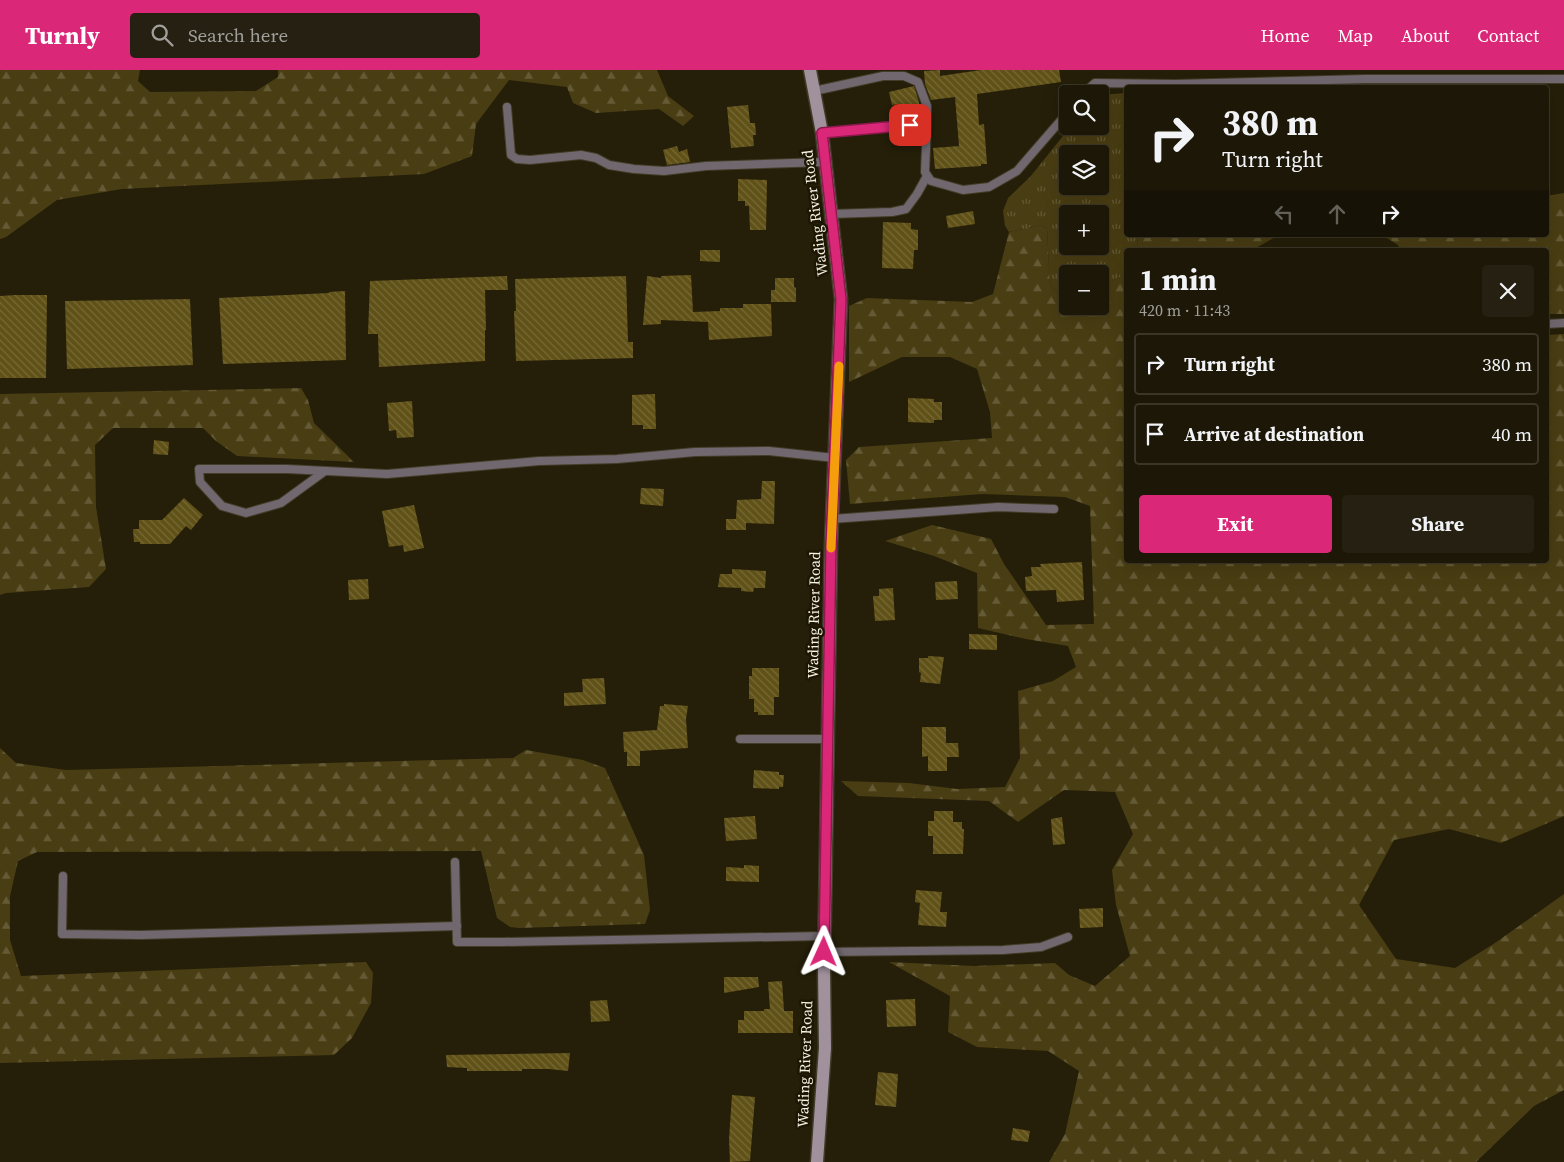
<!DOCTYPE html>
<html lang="en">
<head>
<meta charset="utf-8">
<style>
  body { margin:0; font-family:"Source Serif 4",serif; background:#252011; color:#f1f3f6; height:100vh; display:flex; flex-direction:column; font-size:19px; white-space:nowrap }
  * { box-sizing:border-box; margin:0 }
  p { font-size:16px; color:#a09f9b }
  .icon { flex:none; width:28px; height:28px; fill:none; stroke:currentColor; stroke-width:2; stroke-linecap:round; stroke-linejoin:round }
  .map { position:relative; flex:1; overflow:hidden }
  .drawer { position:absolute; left:1124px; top:178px; width:425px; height:315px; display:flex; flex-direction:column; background:#1c1707; border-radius:5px; box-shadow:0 5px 20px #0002,0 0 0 1px #3a3628 }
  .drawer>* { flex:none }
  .hud { position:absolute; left:1124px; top:15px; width:425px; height:152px; border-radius:5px; box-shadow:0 5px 20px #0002,0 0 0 1px #3a3628; background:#1c1707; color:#f1f3f6; overflow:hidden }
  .tools { position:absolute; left:1059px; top:15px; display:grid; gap:10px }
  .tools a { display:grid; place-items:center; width:50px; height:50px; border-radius:5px; background:#1c1707; box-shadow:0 5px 20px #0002,0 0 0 1px #3a3628; font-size:25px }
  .pin { position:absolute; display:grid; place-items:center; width:42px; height:42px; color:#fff; margin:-21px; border-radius:10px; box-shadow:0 2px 8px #0006 }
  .me { position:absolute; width:55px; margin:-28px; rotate:1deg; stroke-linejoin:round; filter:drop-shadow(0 0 4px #0008) }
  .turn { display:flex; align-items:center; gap:18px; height:105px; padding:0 15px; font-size:22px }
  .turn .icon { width:65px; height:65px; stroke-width:2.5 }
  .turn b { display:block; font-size:35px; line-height:42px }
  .lanes { display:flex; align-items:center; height:48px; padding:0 15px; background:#0003; justify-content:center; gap:25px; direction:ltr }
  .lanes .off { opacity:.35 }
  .round { display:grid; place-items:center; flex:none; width:52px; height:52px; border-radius:5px; background:#252011 }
  .headline { display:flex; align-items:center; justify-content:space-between; height:85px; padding:0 15px }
  h1 { font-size:30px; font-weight:700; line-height:38px }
  .action { display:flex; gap:10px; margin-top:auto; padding:10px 15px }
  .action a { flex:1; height:58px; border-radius:5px; background:#db2777; color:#fff; font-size:20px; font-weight:700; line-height:58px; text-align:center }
  .action a+a { background:#252011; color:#f1f3f6 }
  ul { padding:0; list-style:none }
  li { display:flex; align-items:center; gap:15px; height:62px; margin:0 10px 8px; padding:0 5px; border:2px solid #3a3628; border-radius:5px }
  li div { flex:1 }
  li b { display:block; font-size:19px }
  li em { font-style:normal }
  header { display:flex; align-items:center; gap:30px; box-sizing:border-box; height:70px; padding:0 25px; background:#db2777; color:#fff }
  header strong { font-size:24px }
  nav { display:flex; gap:28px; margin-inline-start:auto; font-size:18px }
  .search { width:350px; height:45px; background:#252011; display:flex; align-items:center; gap:12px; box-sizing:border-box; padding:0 18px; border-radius:5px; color:#a09f9b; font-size:19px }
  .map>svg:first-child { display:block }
</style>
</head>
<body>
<header>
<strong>Turnly</strong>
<div class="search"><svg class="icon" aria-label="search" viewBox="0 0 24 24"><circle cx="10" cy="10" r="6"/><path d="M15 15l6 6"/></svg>Search here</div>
<nav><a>Home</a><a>Map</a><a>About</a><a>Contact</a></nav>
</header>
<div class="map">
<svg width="1564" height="1092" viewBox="0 0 1564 1092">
  <defs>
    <pattern id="grass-tufts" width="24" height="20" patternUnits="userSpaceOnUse" patternTransform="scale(1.25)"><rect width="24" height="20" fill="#493d13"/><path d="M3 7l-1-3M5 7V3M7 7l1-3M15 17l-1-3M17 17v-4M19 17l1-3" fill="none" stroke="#645a35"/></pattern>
    <pattern id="forest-firs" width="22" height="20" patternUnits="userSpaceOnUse" patternTransform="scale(1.25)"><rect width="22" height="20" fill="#493d13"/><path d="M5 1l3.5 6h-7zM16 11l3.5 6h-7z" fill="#645a35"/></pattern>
    <pattern id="building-back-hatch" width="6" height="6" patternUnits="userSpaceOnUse" patternTransform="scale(1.25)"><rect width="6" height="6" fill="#605117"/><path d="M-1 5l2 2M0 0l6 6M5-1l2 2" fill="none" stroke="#776a39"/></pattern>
  </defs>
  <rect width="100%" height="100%" fill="#251f09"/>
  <!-- grass -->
  <path fill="url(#grass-tufts)" fill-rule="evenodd" d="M1126,23v142h12l-1,15h-11v24l-26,13v-13h-32l-1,27 -17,-16 -3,-56 -5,-4 -33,7 -4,-6 -2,-15 5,-13 22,-21 41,-51h29v-31zM1068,84h32v32h-32zM1068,144h32v32h-32z"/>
  <!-- forest -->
  <g fill="url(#forest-firs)">
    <path d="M0,0h140l-2,11 12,11 106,-1 22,-14v-7h379l11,26 26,20 -11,10 -24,-17 -63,4 -23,-10 -6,-16 -58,-7 -33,44 -4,32 -48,18 -302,15 -65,11 -51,37 -6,2z"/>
    <path d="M1564,123v121h-18v-64h-146l-2,-5 -16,-10h164v-39z"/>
    <path d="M1042,155l5,4 3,56 17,16 1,5h32v-19l26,-13v286h420v-225l18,-1v482l-63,27 -52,-14 -55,11 -35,65 37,54 59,9 40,-25 69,-49v196l-30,16 -58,56h-427l16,-28 14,-63 -31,-20 -71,-4 -29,-15 2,-36 -61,-34 85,4 81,-3 14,12 26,11 35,-30 -14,-51 -4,-35 21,-36 -18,-42 -51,-2 -46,32 -29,-21 -131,-5 -17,-15 68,2 48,6 48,-2 15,-29 -2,-67 35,-10 23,-14 -8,-21 -42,-7 -48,-11 -1,-55 -43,-17 -49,-15 47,-16 59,14 13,25 42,61 48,-1 -4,-118 -25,-9 -83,-3 -132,10 -4,-44 13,-13 133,-9 -2,-26 -13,-43 -27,-12h-48l-53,25v-76l18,-8 105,4 21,-8 16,-62z"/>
    <path d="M1138,165h141l-27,15h-115z"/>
    <path d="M301,318l7,12 6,23 40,39 -117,-6 -21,-15 -13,-13h-90l-18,17 1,62 10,62 -17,18 -83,6 -6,2v-201z"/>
    <path d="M0,678l16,15 50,7 447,-12 13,-8 57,10 22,8 39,87 6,55 -5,14 -126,4 -9,-1 -13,-9 -16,-67 -444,1 -19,9 -8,35v44l11,36 345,-14 7,11 -2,30 -19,35 -18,17 -334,8z"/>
  </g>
  <!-- building -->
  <g fill="url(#building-back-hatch)">
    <path d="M940,0v6l41,-6h78l2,12 -84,12 2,31 5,-1 3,40h-6v2l-46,3 -2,-21 26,-2 -4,-49 -24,3 -6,-16 -1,-13z"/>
    <path d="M914,16l5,16v2l-3,1 2,7h-2l1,6 -15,3 -4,-17 -6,1 -3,-13z"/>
    <path d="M748,35l2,18h5l1,12h-3l1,11 -23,2 -4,-41z"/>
    <path d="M677,76l2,6 8,-3 3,13 -23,3 -4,-15z"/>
    <path d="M738,109l29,1 -1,50h-16l-1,-24h-4v-5h-7z"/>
    <path d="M973,141l2,13 -27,4 -2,-12z"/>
    <path d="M883,152l28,1v6l7,1v20h-4l-1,19 -31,-1z"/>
    <path d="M700,180h20v12l-20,-1z"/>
    <path d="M691,205l2,37 27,-1v-3h23v-4h28l1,32 -63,4 -1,-18 -47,-2v4l-18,1 4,-49 14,2v-2z"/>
    <path d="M507,206l1,14h-23l1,40h-1v31l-106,6 -1,-33h-10l2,-53z"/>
    <path d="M626,206l2,66h5v16l-117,3 -2,-50h2l-1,-32z"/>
    <path d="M775,208h19v9l2,1v14h-25v-12h4z"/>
    <path d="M345,221l1,69 -123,4 -4,-66 110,-5v-1z"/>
    <path d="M15,225h32l-1,83h-46v-82z"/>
    <path d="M190,229l3,66 -126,4 -2,-68z"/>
    <path d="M655,324l1,35h-13v-4h-11v-30z"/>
    <path d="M908,328l26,1v3h8v18h-8v3l-26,-1z"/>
    <path d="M412,331l2,36 -17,1 -1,-8 -7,1 -2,-28z"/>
    <path d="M154,370l15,2 -1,13 -15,-1z"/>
    <path d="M762,411h13l-1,43 -28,-1v7h-20v-11h10l1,-19 24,-1z"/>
    <path d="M641,418l23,1 -1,17 -23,-2z"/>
    <path d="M184,428l19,17 -12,15 -5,-4 -16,18h-30v-2h-6l-1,-13h6v-9h23z"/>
    <path d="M414,435l10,43 -20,4 -1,-7 -14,2 -7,-36z"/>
    <path d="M1082,492l2,38 -27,2 -1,-12 -30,1 -1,-14 7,-1 -1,-9h10l-1,-3z"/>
    <path d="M732,499l34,2 -1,17h-11l-1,4 -12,-1v-3l-23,-1 2,-13h12z"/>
    <path d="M368,509l1,20 -20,1 -1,-20z"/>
    <path d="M957,511l1,18 -22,1 -1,-18z"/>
    <path d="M893,518l2,32 -20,1 -2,-25h6v-7z"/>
    <path d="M969,564l28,1v15l-28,-1z"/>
    <path d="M928,586l16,1 -4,27 -20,-2 1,-9 -2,-1v-14h9z"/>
    <path d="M752,598h27v29h-5v18h-16v-3h-4v-13h-5v-23h3z"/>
    <path d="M604,608l2,26 -42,2v-13l19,-1 -1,-13z"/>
    <path d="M664,634l24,2 -2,13 2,29 -48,3v15h-13v-14h-3l-1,-20 34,-2 3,-24h4z"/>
    <path d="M922,657h24v16h12l1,14h-12v14h-19v-15l-6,1z"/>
    <path d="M754,700l25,2v3h5l-1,12h-4v2l-26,-1z"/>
    <path d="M934,741h19v11h9v7h2l-1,25h-30v-18h-5v-15h6z"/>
    <path d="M755,746l2,23 -31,2 -2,-23z"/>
    <path d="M1062,747l3,27 -12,1 -2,-26z"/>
    <path d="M744,795l15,1v16l-33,-1v-14l18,1z"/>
    <path d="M916,820l26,2 -2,20h7l-1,15 -28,-2 2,-22 -5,-1z"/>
    <path d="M1103,838v19l-23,1 -1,-19z"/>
    <path d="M724,907h34l1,10 -35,6z"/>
    <path d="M782,911l2,30h9v22h-55v-13h6v-9h20v-2h6l-2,-27z"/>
    <path d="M915,929l1,27 -29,1 -1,-27z"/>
    <path d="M607,930l3,21 -19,1 -1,-21z"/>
    <path d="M570,983l-2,18 -19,-2h-27v2h-55v-3l-20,-1 -1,-12z"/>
    <path d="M878,1002l20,2 -2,33 -21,-2z"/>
    <path d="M732,1025l23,2 -5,64 -20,1 -1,-23z"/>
    <path d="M1013,1058l17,3 -2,11 -17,-2z"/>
  </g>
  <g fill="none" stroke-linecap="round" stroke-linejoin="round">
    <!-- service casing -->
    <g stroke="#423c28" stroke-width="10">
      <g id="service">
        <path d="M814,21l69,-15h21l14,6 9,24v18"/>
        <path d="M1083,24l12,-11 80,1 190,-5h199"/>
        <path d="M507,37l4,48 6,4 13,1 51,-5 15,3 13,7 25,4 30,2 42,-5 119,-4"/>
        <path d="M822,63l105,-9 -2,48 6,9 32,9 26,-3 28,-16 51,-59"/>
        <path d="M831,144l61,-2 14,-3 11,-15 10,-18"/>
        <path d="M1546,254l18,-1"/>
        <path d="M325,401l-44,32 -35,10 -24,-7 -22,-24 -1,-13h88l100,5 152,-13 78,-2 78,-7 74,-1 66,7"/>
        <path d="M832,449l166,-12 56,2"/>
        <path d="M740,669h88"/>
        <path d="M455,792l2,80h46l321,-6"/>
        <path d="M63,806l-1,58 79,1 316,-9"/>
        <path d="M824,882l179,-2 38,-3 27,-10"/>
      </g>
    </g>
    <!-- secondary casing -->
    <g stroke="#423c28" stroke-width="15">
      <path id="secondary" d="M810,0l12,63 19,166 -10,245 -7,425 1,79 -8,114"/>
    </g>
    <!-- service -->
    <use href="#service" stroke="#71686f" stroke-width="8"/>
    <!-- secondary -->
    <use href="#secondary" stroke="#a1919d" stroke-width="12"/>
  </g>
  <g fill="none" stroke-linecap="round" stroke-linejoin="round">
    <!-- route casing -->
    <g stroke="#8e194d" stroke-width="12">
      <path id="route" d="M824,882l7,-408 10,-245 -19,-166 88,-8"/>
    </g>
    <!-- route -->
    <use href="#route" stroke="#db2777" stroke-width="9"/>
    <!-- slow -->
    <path stroke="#f59e0b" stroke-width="9" d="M831,478l8,-182"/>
  </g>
  <g text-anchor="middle" stroke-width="5" stroke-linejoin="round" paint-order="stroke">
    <!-- street labels -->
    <g font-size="15" fill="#f5f1e3" stroke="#1c1602">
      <text transform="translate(815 143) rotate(-97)" y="5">Wading River Road</text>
      <text transform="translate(814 545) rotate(-89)" y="5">Wading River Road</text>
      <text transform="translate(805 994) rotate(-88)" y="5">Wading River Road</text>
    </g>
  </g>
</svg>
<div class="tools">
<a><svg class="icon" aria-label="search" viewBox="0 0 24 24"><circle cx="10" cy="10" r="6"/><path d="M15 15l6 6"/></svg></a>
<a><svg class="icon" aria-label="layers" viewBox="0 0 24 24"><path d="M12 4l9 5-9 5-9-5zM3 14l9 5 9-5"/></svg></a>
<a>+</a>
<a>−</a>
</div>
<div class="pin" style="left:910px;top:55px;background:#d93025"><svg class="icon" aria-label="arrive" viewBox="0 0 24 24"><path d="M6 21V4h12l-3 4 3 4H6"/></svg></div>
<svg class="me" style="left:824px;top:882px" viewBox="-20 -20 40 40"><path d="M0-17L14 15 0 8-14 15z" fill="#db2777" stroke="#fff" stroke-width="4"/></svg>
<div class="hud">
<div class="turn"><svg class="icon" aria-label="right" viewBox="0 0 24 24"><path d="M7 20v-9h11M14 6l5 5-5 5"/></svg><div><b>380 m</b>Turn right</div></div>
<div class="lanes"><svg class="icon off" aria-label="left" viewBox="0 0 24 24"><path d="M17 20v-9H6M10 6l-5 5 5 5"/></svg><svg class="icon off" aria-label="ahead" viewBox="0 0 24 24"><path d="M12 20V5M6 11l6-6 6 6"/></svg><svg class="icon" aria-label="right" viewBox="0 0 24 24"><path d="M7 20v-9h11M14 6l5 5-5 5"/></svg></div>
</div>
<section class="drawer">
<div class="headline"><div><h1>1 min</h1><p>420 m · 11:43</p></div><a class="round"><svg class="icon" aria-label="close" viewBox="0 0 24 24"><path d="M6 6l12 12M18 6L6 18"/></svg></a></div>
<ul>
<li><svg class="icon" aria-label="right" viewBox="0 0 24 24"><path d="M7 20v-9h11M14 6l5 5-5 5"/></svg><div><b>Turn right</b></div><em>380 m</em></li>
<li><svg class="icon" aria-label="arrive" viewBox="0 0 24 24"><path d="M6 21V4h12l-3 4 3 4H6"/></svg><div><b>Arrive at destination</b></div><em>40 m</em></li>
</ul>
<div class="action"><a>Exit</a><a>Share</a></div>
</section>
</div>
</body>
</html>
